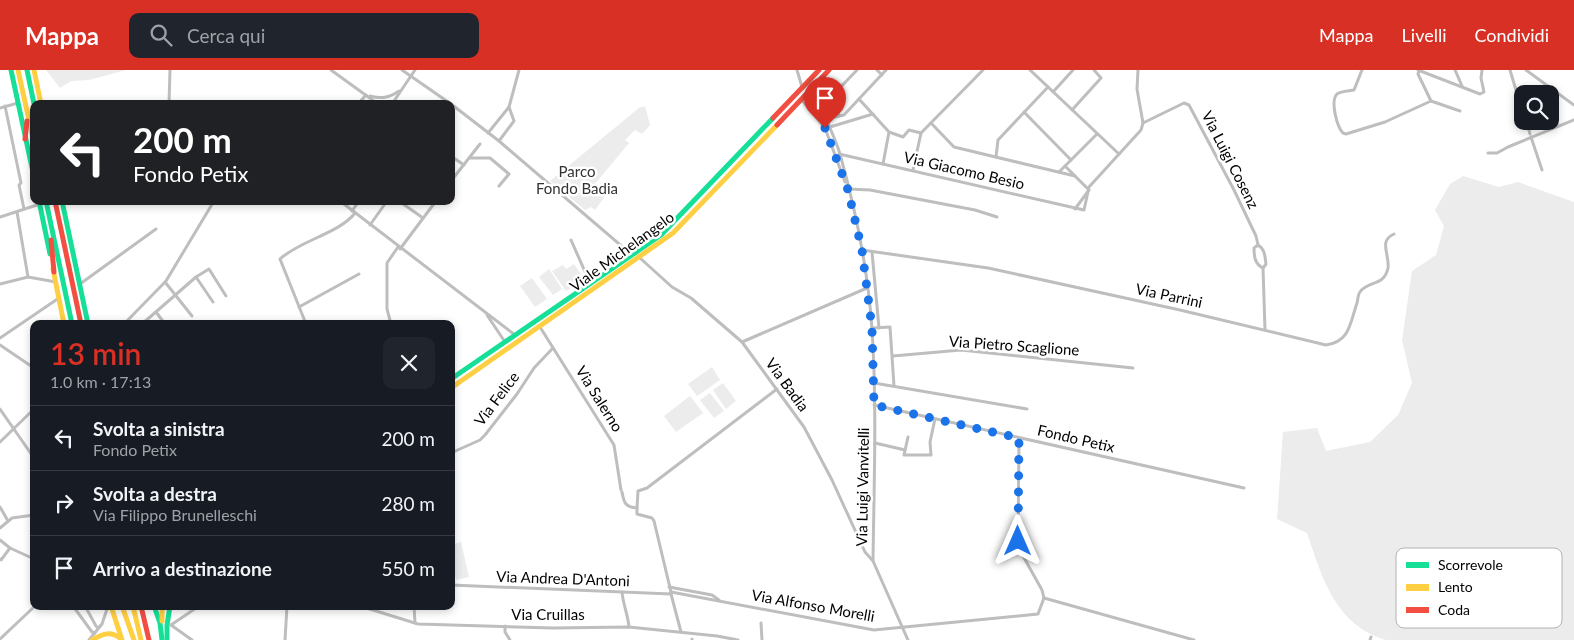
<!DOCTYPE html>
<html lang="it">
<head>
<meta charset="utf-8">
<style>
  body { margin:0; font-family:Lato,sans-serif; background:#20242c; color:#f1f3f6; height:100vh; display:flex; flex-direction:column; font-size:19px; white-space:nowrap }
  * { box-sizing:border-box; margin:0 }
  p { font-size:16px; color:#9ea1a6 }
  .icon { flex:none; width:28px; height:28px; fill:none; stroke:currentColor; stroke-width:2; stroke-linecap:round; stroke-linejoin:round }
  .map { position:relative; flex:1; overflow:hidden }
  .panel { position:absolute; left:30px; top:250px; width:425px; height:290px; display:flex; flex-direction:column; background:#171b24; border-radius:10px; box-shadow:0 2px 8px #0003 }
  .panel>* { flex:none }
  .guide { position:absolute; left:30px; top:30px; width:425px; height:105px; border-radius:10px; box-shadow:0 2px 8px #0003; background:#202124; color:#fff; overflow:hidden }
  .buttons { position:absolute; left:1514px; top:15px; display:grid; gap:10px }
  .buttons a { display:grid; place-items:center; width:45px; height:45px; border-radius:10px; background:#171b24; box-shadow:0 2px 8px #0003; font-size:25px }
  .pin { position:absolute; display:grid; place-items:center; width:42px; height:42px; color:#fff; margin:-51px -21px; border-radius:50% 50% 50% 0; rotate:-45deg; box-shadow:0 0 5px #0007 }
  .pin .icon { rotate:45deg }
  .me { position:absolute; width:55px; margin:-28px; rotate:0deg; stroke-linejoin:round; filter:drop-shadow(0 0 4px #0008) }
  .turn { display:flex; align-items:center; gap:18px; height:105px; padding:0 20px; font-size:22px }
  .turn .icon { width:65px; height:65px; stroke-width:2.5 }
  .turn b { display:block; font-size:35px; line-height:42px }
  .round { display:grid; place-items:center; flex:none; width:52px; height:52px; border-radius:10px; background:#20242c }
  .headline { display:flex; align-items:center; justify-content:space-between; height:85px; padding:0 20px }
  h1 { font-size:30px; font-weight:600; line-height:38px; color:#d93025 }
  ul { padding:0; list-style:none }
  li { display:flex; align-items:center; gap:15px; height:65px; padding:0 20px; border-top:1px solid #363941 }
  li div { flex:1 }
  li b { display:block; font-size:19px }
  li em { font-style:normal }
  header { display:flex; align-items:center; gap:30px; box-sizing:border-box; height:70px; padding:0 25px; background:#d93025; color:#fff }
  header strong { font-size:24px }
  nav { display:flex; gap:28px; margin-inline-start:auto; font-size:18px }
  .search { width:350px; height:45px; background:#20242c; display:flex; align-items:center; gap:12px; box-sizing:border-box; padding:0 18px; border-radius:10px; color:#9ea1a6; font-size:19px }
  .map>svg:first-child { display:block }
</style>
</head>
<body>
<header>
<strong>Mappa</strong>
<div class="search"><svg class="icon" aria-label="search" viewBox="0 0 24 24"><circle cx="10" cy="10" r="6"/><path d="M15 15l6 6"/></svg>Cerca qui</div>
<nav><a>Mappa</a><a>Livelli</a><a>Condividi</a></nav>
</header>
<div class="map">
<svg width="1574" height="570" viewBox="0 0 1574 570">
  <rect width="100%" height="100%" fill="#fff"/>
  <!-- green -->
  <g fill="#ececec">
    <path d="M46,0h80l-37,10 -18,1 -11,7z"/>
    <path d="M645,36l5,19 -8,9 -7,-4 -10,10 4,3 -35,42 12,10 -11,15 -4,-3 -6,3 -35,-29 89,-73z"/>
    <path d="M1463,106l36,11 19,-5 56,20v438h-188c-51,-15 -64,-63 -79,-107l-30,-14 6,-87 34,-4 9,23 44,-9 28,-27 14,-32 -10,-43 10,-69 24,-16 8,-29 -9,-16 15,-26z"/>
    <path d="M574,194l11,16 -19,11 -14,-20 11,-6 3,4z"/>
    <path d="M549,199l13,20 -9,6 -14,-18z"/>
    <path d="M532,208l15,21 -12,8 -15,-21z"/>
    <path d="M712,297l8,13 -23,16 -9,-12z"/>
    <path d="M723,313l13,18 -10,8 -13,-19z"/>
    <path d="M710,323l14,18 -10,7 -14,-18z"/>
    <path d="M690,326l13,17 -27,19 -12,-16z"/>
    <path d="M461,472l8,35 -13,3 -5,-21v-14z"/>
  </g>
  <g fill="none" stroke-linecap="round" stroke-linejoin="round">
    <!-- street -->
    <g stroke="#bebebe" stroke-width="3">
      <path d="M331,0l47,34"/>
      <path d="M402,0l49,34"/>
      <path d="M797,0l5,17"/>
      <path d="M877,0l5,5"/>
      <path d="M1030,0l89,84"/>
      <path d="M1362,0l-8,20c-5,1 -13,1 -17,4 -7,7 0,33 6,39l3,1 39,-12 46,-21 -13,-27 1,-3"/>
      <path d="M1418,0l62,24 4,-2 -3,-14 1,-8"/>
      <path d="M1455,0l7,16"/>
      <path d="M1510,0l12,40"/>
      <path d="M1526,0l48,35"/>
      <path d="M812,18c9,22 21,43 28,66 16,57 28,117 32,175 5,77 2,154 1,232"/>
      <path d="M1053,22l20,-22"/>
      <path d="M370,26c11,3 19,2 29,-5"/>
      <path d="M801,29l24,29 20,54"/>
      <path d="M859,29l30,33 -6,32"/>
      <path d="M1431,31l29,10"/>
      <path d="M169,34l1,-34"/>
      <path d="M358,34l8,-9"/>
      <path d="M392,34l23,-34"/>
      <path d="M451,34l48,37 133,114"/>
      <path d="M5,36l16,77 -2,2 5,24"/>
      <path d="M509,37l10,-37"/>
      <path d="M0,38l18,-5"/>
      <path d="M1072,40l29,-32 -7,-8"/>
      <path d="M1024,42l47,48"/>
      <path d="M839,46l-6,-21 24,-25"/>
      <path d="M826,49l18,-4 42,-45"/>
      <path d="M1526,51l4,13"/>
      <path d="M931,53l23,24 121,29 14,14 -14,19"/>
      <path d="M1143,53l41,-20 5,2 45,85 22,46 2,9c7,4 7,12 8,19l-3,4 2,62"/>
      <path d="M830,57l43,-13"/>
      <path d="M889,62l14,5 6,-7 12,3"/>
      <path d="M488,63l21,-26 5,14 -15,20"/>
      <path d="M1531,67l11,33"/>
      <path d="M1488,83h9l11,-6 66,-27"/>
      <path d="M839,84l245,56 5,-23 52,-57 2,-7 -6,-34 1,-19"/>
      <path d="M451,86l13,9"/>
      <path d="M996,87l2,-17 50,-53"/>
      <path d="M470,88h20l19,16 -10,12"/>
      <path d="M1065,96l10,10"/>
      <path d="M913,100l8,-37 62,-63"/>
      <path d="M1059,102l38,-38"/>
      <path d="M451,111l29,-37"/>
      <path d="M849,119l21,1 105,20 22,7"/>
      <path d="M340,131l175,134"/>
      <path d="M399,131l24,17"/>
      <path d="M352,141l7,-10"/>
      <path d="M17,142l11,65"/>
      <path d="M0,147l40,-13"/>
      <path d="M370,155l17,-24"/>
      <path d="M571,170l19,43"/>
      <path d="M1258,175l-4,3c0,9 1,16 9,20"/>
      <path d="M400,179l36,-48"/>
      <path d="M862,180l126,18 192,42 146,35c24,-3 24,-22 31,-42 1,-4 1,-9 3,-11 8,-12 24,-5 28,-24 2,-13 -10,-27 6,-34"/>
      <path d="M872,182l7,76"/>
      <path d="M640,188l32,29 19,11 51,44 62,85 28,53 33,72 8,9 35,79"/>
      <path d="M196,207l17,25"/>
      <path d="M165,212l27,34"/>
      <path d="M0,214l28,-7 28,5"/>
      <path d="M80,214l76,-55"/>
      <path d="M299,237l60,-33"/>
      <path d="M156,242l9,12"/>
      <path d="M487,245l18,27"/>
      <path d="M124,254l42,-43 48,-80"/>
      <path d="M142,254l54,-47 13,-8 17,27"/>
      <path d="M306,254l-26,-65c19,-18 60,-26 75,-46"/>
      <path d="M391,254l-4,-15v-46l11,-16"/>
      <path d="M540,257l74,118 7,45"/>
      <path d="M872,258l18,-1 4,59"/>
      <path d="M0,268l59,-40"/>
      <path d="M742,272l125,-54"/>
      <path d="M0,275l34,23"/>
      <path d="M893,286l68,-6 172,18"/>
      <path d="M874,313l153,26"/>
      <path d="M874,335l370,83"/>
      <path d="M0,339l34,49"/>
      <path d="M908,367l-4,18h27l-1,-13 5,-23"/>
      <path d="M1019,368l-1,109 24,43 2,8"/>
      <path d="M0,372l34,-33"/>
      <path d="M875,373l30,7"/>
      <path d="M451,383l29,-13 5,-5 32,-41 17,-26 19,-20"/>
      <path d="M622,422c2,11 3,15 15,16v6l15,4 2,3 17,71"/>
      <path d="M0,437l8,14"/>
      <path d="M637,438l1,-17 9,-3 130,-99"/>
      <path d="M0,458l12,-10 22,-3"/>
      <path d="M0,470l10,8 24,11"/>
      <path d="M0,489l1,1 9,-12"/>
      <path d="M451,515l220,9v-2"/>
      <path d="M669,517l43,8 7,5"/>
      <path d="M622,522c1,12 6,23 7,35"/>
      <path d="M671,522l203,38 164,-16 6,-16"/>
      <path d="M671,524l10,38"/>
      <path d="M1044,528l150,42"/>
      <path d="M73,536l19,26 3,1"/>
      <path d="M85,536l11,20 2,2 2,-2"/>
      <path d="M360,536l58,18 135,4 76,-1 88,9 21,4"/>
      <path d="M414,536l1,17"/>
      <path d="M761,553l1,17"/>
      <path d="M171,555l28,-19"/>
      <path d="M171,555l21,15"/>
      <path d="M505,556v6l5,8"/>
      <path d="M0,569l35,-33"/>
      <path d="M89,570l13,-16 6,-18"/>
      <path d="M285,570l2,-34"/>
      <path d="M692,570v-1"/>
      <path d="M1370,570l1,-3"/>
    </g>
    <!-- fast -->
    <g stroke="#16e098" stroke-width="5">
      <path d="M11,0l23,107"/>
      <path d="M27,0l7,34"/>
      <path d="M39,131l11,53"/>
      <path d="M46,131l26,123"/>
      <path d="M62,131l26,123"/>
      <path d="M451,309l210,-144 112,-117"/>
      <path d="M154,536l6,17 2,17"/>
      <path d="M167,570v-15l3,-19"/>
    </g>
    <!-- slow -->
    <g stroke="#ffcf43" stroke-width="5">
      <path d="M18,0l16,73"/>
      <path d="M34,0l7,34"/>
      <path d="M53,199l11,55"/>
      <path d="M451,318l222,-155 104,-108"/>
      <path d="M111,536l11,34"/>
      <path d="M122,536l12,34"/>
      <path d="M133,536l8,34"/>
      <path d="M162,536v15"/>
      <path d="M92,570c10,-6 19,-10 29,-1"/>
    </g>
    <!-- jam -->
    <g stroke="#f24e42" stroke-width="5">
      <path d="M773,48l46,-48"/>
      <path d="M777,55l52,-55"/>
      <path d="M25,69l2,-18"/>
      <path d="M55,131l26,123"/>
      <path d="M51,170l3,32"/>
      <path d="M141,536l8,34"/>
    </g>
  </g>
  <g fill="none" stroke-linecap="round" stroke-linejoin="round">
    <!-- route -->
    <path stroke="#1a73e8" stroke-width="9" stroke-dasharray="0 16.2" d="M825,58l23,62 14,60 10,78 2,77 145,33 -1,103"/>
  </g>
  <g text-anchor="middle" stroke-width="5" stroke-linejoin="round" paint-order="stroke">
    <!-- street labels -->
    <g font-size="15" fill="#000" stroke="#fff">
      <text transform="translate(1230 90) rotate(63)" y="5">Via Luigi Cosenz</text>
      <text transform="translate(964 101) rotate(13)" y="5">Via Giacomo Besio</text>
      <text transform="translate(622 182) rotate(-36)" y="5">Viale Michelangelo</text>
      <text transform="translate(1169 226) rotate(12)" y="5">Via Parrini</text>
      <text transform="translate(1014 276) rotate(4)" y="5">Via Pietro Scaglione</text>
      <text transform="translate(787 315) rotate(54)" y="5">Via Badia</text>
      <text transform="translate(497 329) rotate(-53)" y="5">Via Felice</text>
      <text transform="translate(599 329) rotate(58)" y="5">Via Salerno</text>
      <text transform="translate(1076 369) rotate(13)" y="5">Fondo Petix</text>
      <text transform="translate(863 417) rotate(-89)" y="5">Via Luigi Vanvitelli</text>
      <text transform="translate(563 509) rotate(2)" y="5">Via Andrea D'Antoni</text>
      <text transform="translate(813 536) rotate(10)" y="5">Via Alfonso Morelli</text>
      <text x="548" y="550">Via Cruillas</text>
    </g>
    <!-- park labels -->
    <g font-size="15" fill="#333" stroke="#fff">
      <text x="577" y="107">Parco<tspan x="577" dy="17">Fondo Badia</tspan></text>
    </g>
  </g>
  <!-- legend -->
  <rect x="1396" y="478" width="166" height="80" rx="8" fill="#fff" stroke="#b2b2b2" stroke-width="1"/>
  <rect x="1406" y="492" width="23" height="6" fill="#16e098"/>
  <rect x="1406" y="514" width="23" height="7" fill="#ffcf43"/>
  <rect x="1406" y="537" width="23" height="6" fill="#f24e42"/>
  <g font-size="14" fill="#000">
    <text x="1438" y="500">Scorrevole</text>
    <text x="1438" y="522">Lento</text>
    <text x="1438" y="545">Coda</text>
  </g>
</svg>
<div class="buttons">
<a><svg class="icon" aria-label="search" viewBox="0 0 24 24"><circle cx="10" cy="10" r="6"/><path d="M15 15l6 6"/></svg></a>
</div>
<div class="pin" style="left:825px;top:58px;background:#d93025"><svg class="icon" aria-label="arrive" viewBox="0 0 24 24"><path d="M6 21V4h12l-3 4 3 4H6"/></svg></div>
<svg class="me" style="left:1018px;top:471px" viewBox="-20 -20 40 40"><path d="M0-17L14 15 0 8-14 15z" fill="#1a73e8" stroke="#fff" stroke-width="4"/></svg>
<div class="guide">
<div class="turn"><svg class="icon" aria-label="left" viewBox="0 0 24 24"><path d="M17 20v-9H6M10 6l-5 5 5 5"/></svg><div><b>200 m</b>Fondo Petix</div></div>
</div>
<section class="panel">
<div class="headline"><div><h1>13 min</h1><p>1.0 km · 17:13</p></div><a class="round"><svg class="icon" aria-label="close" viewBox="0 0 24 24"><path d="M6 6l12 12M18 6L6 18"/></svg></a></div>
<ul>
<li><svg class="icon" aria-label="left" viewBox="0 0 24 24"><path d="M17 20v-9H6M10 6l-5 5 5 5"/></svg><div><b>Svolta a sinistra</b><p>Fondo Petix</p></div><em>200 m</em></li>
<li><svg class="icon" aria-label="right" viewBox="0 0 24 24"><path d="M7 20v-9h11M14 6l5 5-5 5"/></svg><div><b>Svolta a destra</b><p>Via Filippo Brunelleschi</p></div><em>280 m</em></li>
<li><svg class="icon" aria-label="arrive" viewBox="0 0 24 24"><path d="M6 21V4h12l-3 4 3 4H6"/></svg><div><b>Arrivo a destinazione</b></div><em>550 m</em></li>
</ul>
</section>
</div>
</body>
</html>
